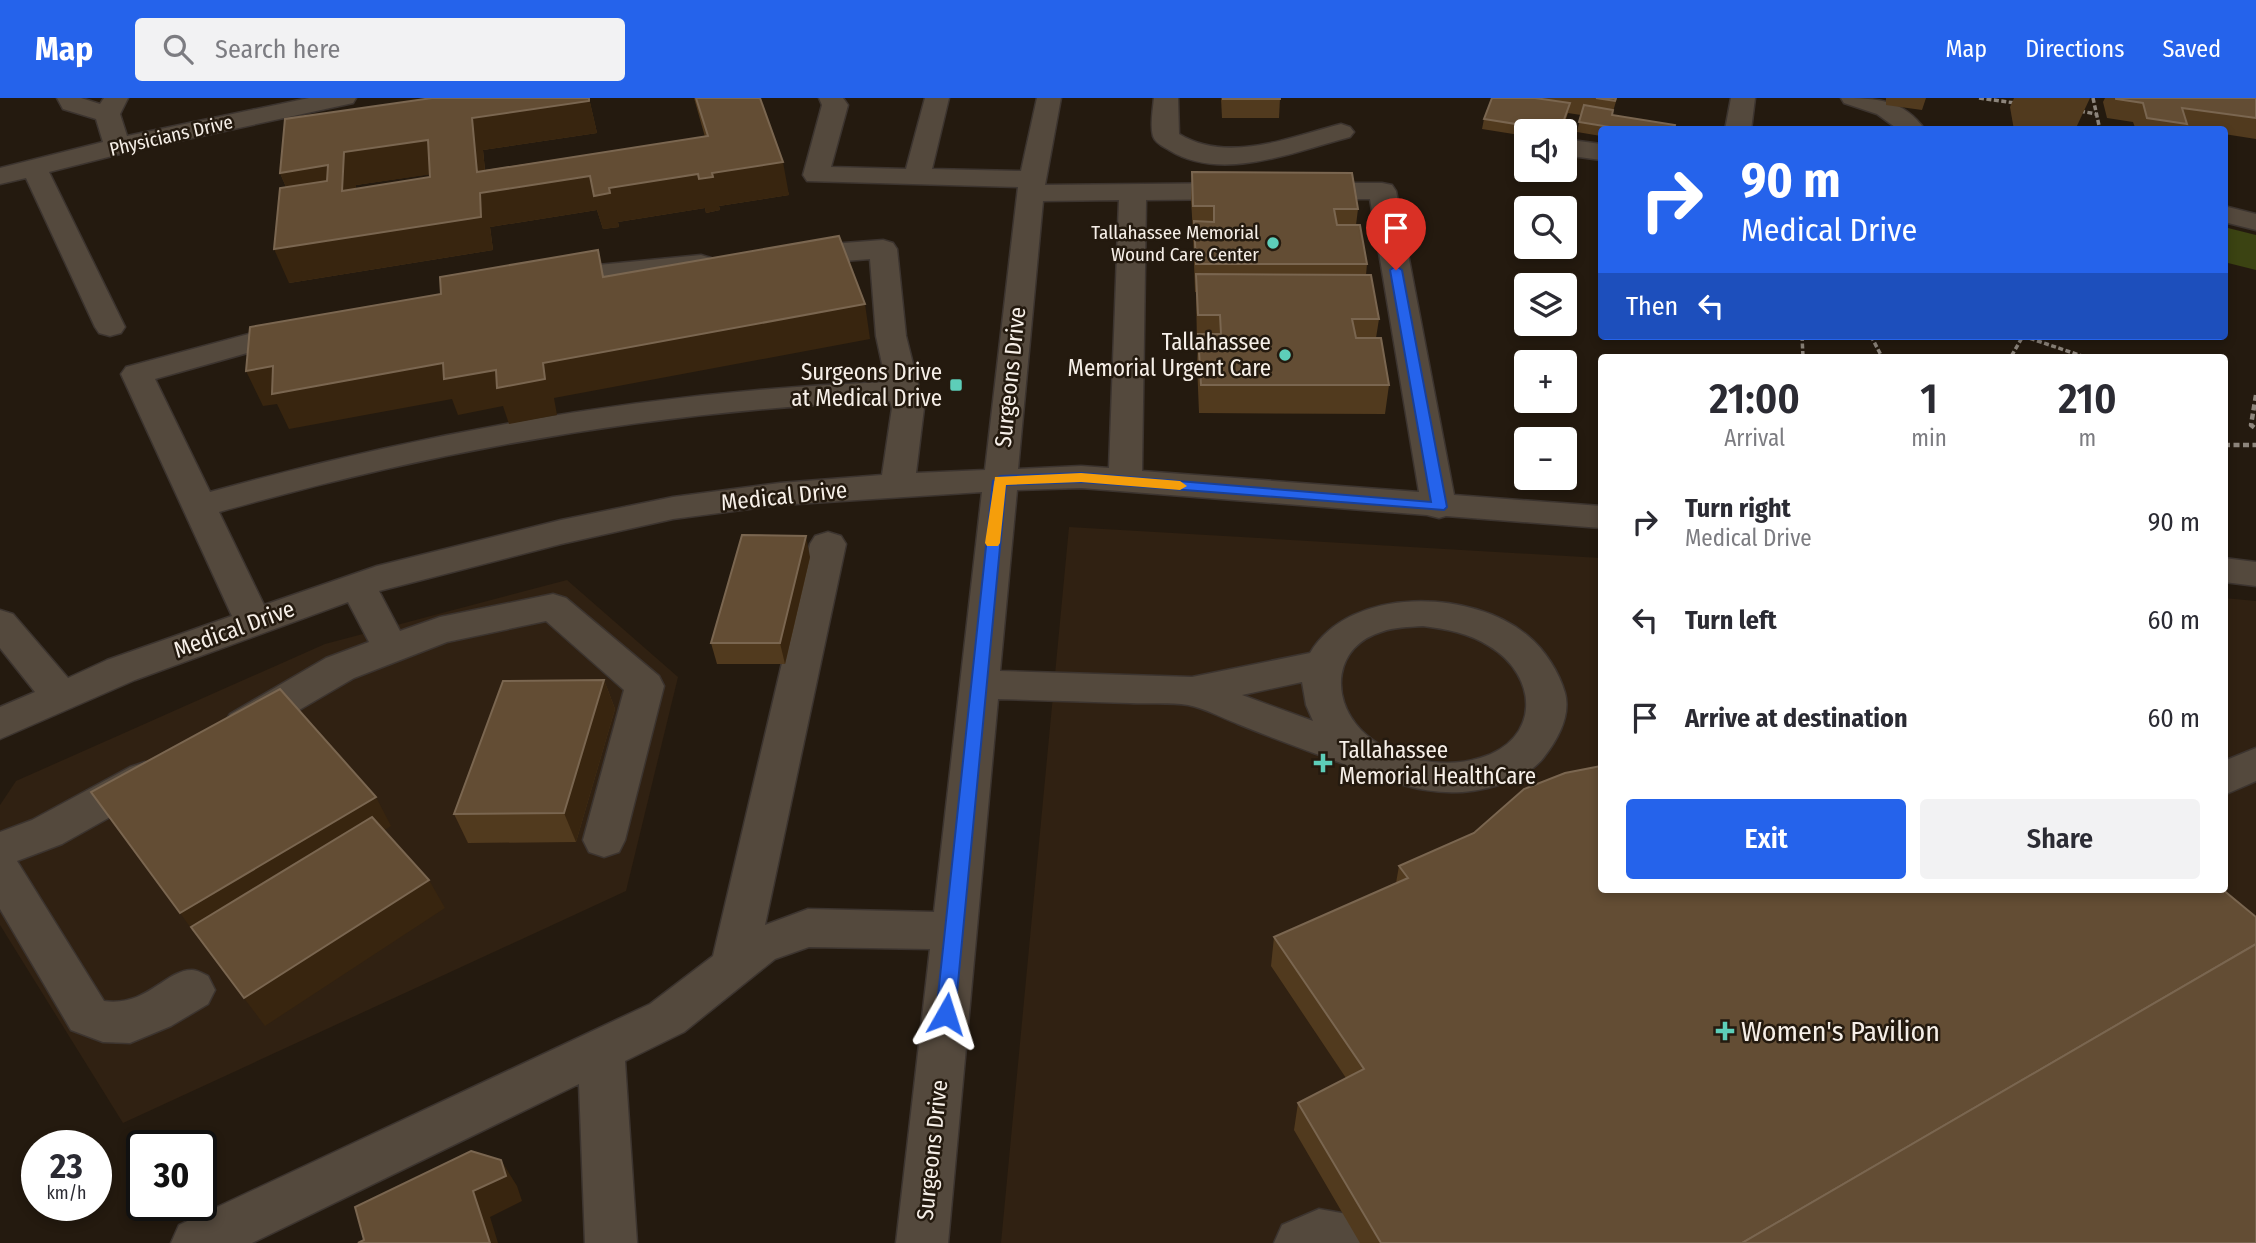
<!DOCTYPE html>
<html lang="en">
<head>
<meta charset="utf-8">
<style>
  body { margin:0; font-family:"Fira Sans Condensed",sans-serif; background:#f2f2f3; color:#2b2b33; height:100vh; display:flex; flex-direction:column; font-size:26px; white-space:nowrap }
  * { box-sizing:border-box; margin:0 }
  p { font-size:23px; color:#7c7c81 }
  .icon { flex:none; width:38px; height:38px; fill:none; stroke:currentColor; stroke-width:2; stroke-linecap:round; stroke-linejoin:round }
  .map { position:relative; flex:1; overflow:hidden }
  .sheet { position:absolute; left:1598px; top:256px; width:630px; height:539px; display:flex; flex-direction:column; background:#fff; border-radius:7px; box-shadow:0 4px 10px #0003 }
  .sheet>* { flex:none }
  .hud { position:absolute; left:1598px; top:28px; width:630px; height:214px; border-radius:7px; box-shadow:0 4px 10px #0003; background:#2563eb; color:#fff; overflow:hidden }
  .fabs { position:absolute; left:1514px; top:21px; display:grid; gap:14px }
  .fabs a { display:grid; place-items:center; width:63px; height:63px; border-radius:7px; background:#fff; box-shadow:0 4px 10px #0003; font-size:35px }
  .speed { position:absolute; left:21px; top:1032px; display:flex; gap:14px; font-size:35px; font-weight:700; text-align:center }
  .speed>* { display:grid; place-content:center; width:91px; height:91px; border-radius:50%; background:#fff; box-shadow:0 4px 10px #0003; line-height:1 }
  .speed small { font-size:18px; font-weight:400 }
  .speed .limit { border:4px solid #111; border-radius:10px; background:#fff; color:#111 }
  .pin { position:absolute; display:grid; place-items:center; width:60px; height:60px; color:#fff; margin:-72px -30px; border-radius:50% 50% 50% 0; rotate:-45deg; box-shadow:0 0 7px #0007 }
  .pin .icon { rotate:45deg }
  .me { position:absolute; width:77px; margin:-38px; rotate:6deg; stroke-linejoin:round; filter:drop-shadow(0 0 5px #0008) }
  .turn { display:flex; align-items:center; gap:24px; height:147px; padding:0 28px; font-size:32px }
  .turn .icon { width:91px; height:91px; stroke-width:2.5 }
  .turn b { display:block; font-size:49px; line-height:60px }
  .then { display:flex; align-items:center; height:66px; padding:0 28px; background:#0003; gap:14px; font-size:26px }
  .eta { display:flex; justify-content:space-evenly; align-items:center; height:119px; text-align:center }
  .eta b { font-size:42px; font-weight:600; line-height:49px }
  .primary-button { display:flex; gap:14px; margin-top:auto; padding:14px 28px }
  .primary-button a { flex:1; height:80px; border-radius:7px; background:#2563eb; color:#fff; font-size:28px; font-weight:600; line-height:80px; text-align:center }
  .primary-button a+a { background:#f2f2f3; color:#2b2b33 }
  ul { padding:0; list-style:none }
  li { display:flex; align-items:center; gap:21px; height:98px; padding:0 28px }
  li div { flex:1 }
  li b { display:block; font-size:26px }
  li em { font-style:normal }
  header { display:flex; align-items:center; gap:42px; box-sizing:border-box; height:98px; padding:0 35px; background:#2563eb; color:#fff }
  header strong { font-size:33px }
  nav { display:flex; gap:38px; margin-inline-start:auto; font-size:24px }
  .search { width:490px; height:63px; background:#f2f2f3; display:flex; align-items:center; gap:18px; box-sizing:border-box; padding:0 24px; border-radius:7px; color:#7c7c81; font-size:26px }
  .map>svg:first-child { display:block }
</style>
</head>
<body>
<header>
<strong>Map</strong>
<div class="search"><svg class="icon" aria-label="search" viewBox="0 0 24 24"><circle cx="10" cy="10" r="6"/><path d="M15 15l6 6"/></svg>Search here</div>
<nav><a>Map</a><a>Directions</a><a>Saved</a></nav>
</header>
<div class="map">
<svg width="2256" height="1145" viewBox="0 0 2256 1145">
  <rect width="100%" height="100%" fill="#241a0f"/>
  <!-- built -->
  <g fill="#302112">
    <path d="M1069,429l532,31v331h623v-291l32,3v642h-1255z"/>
    <path d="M567,482l111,97 -52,214 -503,232 -123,-198v-120l16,-24 309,-137z"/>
  </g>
  <!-- green -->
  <path fill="#3b4312" d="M2224,129l32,8v35l-32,-8z"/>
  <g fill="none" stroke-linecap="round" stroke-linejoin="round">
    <!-- minor casing -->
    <g stroke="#3c342f" stroke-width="3">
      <g id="minor">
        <path d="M57,0h24l19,6 4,-6h24l-8,16 7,22 182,-38h47l-3,5 -9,2 -216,47 -79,20 76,155 -4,6 -11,3 -11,-3 -4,-6 -69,-149 -26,6v-16l103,-26 -7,-23 -33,-10z"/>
        <path d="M819,0h24l5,7 -17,62 75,2 19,-71h24l-17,71 89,2 16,-73h24l-16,87 197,-2 10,2 4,6 -4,6 -10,2 -96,1 -4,271 277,21 -49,-293h-68l-10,-2 -4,-6 4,-6 10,-2h80l10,2 4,6 58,304 147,11v22l-155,-12 -7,2 -12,-3 -346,-27 -64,2 -17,181 192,6 118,-24c40,-68 163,-64 218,-17 17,14 31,36 37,57 6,23 -7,46 -21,64 -11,15 -31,23 -49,29 -51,15 -91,1 -138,-17 -40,-15 -80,-29 -119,-45 -16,-6 -33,-16 -50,-19 -18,-3 -39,-1 -58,-2 -44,-1 -88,-3 -132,-4l-50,544h-52l34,-294 -121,-2 -34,12 -91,73 -59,29 12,182h-52l-6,-159 -327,159h-81l8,-18 471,-221 63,-48 97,-412 5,-8 13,-4 13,4 5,8 -81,381 43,-16 126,3 48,-420 -202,13 -107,14 -112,25 -182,47 21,40 40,-14 113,-23 13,4 93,78 5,10 -39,154 -6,12 -15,5 -15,-5 -6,-12 41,-150 -78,-69 -99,21 -93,36 -96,56 -14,5 -14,-5 -6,-10 6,-10 96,-56 43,-16 -21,-40 -213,78 -135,59v-32l35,-15 -35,-44v-38l13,4 55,64 39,-18 125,-44 -111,-242 5,-7 160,-43 11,-3 11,3 4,6 -4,6 -153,43 55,113c222,-62 446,-101 676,-110l-10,-46 -6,-77 -78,6 -10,-3 -4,-6 4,-6 10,-3 91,-7 10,3 4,6 9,87 18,72 -8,65 69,-3 33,-283 -211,-6 -4,-6 19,-70zM1119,102l-10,268 -28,-2 -63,3 25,-268zM890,303l2,7 -10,67 -102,8 -107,14 -112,23 -184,46 -113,39 -45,-93c220,-63 442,-102 671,-111zM1423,528c23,3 46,7 66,20 50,30 52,94 -9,112 -38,12 -90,1 -119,-28 -32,-33 -26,-84 20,-98 13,-5 28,-5 42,-6zM1302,584l4,23 7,16 -71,-26z"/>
        <path d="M1154,0h24l1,36c49,30 111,3 162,-10l9,3 4,5 -4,5c-54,14 -128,46 -181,13 -5,-3 -14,-7 -16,-14 -3,-11 0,-27 1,-38z"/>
        <path d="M1731,0h24l-4,32h-26z"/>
        <path d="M1841,0c34,0 63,1 84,32h-26l-22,-16 -33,-11z"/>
        <path d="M1564,41l37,5v16l-37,-5z"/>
        <path d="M2224,108l32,8v16l-32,-8z"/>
        <path d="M701,157l10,3 4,6 -4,6 -159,21 -10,-3 -5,-6 5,-6 56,-11z"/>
        <path d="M2224,460l32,4v24l-32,-4z"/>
        <path d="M2256,650v33l-32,14v-34z"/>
        <path d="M145,664l15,5 6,11 -6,11 -98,55 -45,17 87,140c43,6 61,-31 88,-31 5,0 12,4 16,6l7,14 -7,14 -37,22 -41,17 -27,-1 -32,-12 -71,-121v-77l32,-12 98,-53z"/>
        <path d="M1319,1111l39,7 18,7 7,20h-109l8,-18z"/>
      </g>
    </g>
    <!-- path-far1 -->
    <g stroke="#8d857c" stroke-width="3.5" stroke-dasharray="5 2.5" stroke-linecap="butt">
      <path d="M1979,0l36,5"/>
      <path d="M2093,0l7,32"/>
      <path d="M2080,13l16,3"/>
      <path d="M1802,238l1,21"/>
      <path d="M1871,238l11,21"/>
      <path d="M2004,259l8,-2 11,-19 62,21"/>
    </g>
    <!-- path -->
    <g stroke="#8d857c" stroke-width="4.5" stroke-dasharray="6 3.5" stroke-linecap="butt">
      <path d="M2256,297l-5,30 5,4"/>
      <path d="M2224,347h32"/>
    </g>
    <!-- minor -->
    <use href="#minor" fill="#54493d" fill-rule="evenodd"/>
  </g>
  <!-- wall -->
  <g fill="#513a1e" fill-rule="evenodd">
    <path d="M589,0l8,35 -114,17 2,20 220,-33 -11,-39h66l29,97 -70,11 1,4 -14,3 -1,-5 -87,14 1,5 -16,2 -6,-19 -107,17 3,23 -204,33 -3,-96 -6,-14zM430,76v3l-74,12v-4z"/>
    <path d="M1221,0h59l-1,20h-57z"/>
    <path d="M1492,0h125l-5,17 62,15h-73v6l-24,-4 4,-17 -13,-2 -6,18h-36v5l-44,-7 2,-10z"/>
    <path d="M1886,0h40l-4,12 -36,-5z"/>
    <path d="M2014,0h76l-15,32h-61l-4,-23z"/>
    <path d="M2105,0h151v41l-32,-5v-4h-88l-3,-8 -26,-4 -4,-16z"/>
    <path d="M1192,74l166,37 -2,16 11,39 -1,11 13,44 -3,19 13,47 -4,29 -186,-1 -2,-50 1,-19h-1l-1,-52h-1l-2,-58 -2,-35z"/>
    <path d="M810,459l-25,107h-68l-6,-21z"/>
    <path d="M604,582l11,29 -39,133 -108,1 -14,-29z"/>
    <path d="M1399,768l857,377h-896l-66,-113 4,-27 48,-25 -75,-112 3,-29 122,-54z"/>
  </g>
  <!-- shaded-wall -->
  <g fill="#38250f">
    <path d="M589,0l8,35 -114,17 4,42 103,-16 19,12 174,-26 6,33 -70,11 1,4 -14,3 -1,-5 -87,14 1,5 -16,2 -6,-19 -107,17 3,23 -204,33 -15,-34 203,-77 -5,-54z"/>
    <path d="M428,42l12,33 -84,12v39l-14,-33 2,-39z"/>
    <path d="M328,67l13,34 -47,7 -14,-33z"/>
    <path d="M865,206l5,35 -316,59 3,17 -48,9 -6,-18 -45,9 -6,-16 -163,30 -12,-25 -14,2 -17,-35 27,-5 170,-3 53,7 47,-7z"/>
    <path d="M806,438l4,21 -25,107 -5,-21z"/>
    <path d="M604,582l11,29 -39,133 -12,-29z"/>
    <path d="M376,699l15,29 -190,116 -21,-29z"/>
    <path d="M429,782l16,28 -180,118 -21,-28z"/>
    <path d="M501,1062l16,26 5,15 -32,16 8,26h-8l-17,-52z"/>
  </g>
  <!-- building -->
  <g fill="#634d34" stroke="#7a6650" stroke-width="2" fill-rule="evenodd">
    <path d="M432,0h157v3l-117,17 5,54 231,-36 -12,-38h64l23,64 -71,11 1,4 -14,2 -1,-5 -89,14 1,5 -16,3 -4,-20 -110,17 1,24 -207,32 6,-61 47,-7 1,-16 -48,8 5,-54zM428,42l2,37 -88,14 2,-39z"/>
    <rect x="1223" y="0" width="57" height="1"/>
    <path d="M1492,0h43l35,5 -10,28 -76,-12z"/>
    <path d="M1596,0h20l-1,3z"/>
    <path d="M2116,0h140v20l-74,-10 5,16 -40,-6 -4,-15 -27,-4z"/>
    <path d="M1584,7l29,5 -1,5 63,10 -1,5h-59l1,-2 -37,-6z"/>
    <path d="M1192,74l160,1 6,36h-24l3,16h23l7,39h-171l-2,-43 20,1v-16h-21z"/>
    <path d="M839,138l26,68 -322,59 2,16 -48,9 -1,-18 -52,9 -1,-16 -171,31 1,-28 -27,5 4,-44 191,-33 -1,-17 158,-27 5,27z"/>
    <path d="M1196,176l175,1 8,44h-27l4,19h25l8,47h-188l-3,-51h23l-1,-19h-22z"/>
    <path d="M742,437l64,1 -26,107h-69z"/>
    <path d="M604,582l-40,133 -110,1 49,-133z"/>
    <path d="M280,591l96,108 -196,116 -89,-121z"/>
    <path d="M1601,668v123h621l34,28v27l-514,299h-361l-83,-140 66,-34 -90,-132 134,-59 -9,-12 75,-33 50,-44 41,-16z"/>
    <path d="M372,719l57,63 -185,118 -53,-71z"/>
    <path d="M2256,846v299h-514z"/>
    <path d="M471,1053l30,9 5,16 -33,15 17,52h-132l6,-3 -9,-33z"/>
  </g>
  <!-- route -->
  <path fill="#2563eb" stroke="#184099" stroke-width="2" d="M1396,168l6,4 45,237 -3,3 -363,-28 -75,3 -51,529 -3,6 -6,2 -7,-2 -3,-6 57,-533 7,-5 81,-3 350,29 -41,-232z"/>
  <!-- slow -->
  <path fill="#f59e0b" d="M1081,375l99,8 7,5 -7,4 -99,-8 -75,3 -6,58 -2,3h-11l-2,-3 10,-66z"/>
  <!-- markers -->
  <g fill="#5dceb9" stroke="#241a0f" stroke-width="2.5">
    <circle cx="1273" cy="145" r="7"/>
    <circle cx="1285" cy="257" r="7"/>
    <rect x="949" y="280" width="14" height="14" rx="3.5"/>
    <path d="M1319.5 654.5h7v7h7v7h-7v7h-7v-7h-7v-7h7z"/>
    <path d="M1721.5 922.5h7v7h7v7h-7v7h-7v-7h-7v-7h7z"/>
  </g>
  <g text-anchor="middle" stroke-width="5" stroke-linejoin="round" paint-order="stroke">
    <!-- far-street labels -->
    <g font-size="19" fill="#f6efe8" stroke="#241a0f">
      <text transform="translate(171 37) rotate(-13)" y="7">Physicians Drive</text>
    </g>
    <!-- far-poi labels -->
    <g font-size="19" fill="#f6efe8" stroke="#241a0f" text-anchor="end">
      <text x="1259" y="141">Tallahassee Memorial<tspan x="1259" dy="22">Wound Care Center</tspan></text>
    </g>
    <!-- poi labels -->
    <g font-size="23" fill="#f6efe8" stroke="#241a0f" text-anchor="end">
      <text x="1271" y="252">Tallahassee<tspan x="1271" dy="26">Memorial Urgent Care</tspan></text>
      <text x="942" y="282">Surgeons Drive<tspan x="942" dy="26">at Medical Drive</tspan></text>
      <text x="1339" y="660" text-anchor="start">Tallahassee<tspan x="1339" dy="26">Memorial HealthCare</tspan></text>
    </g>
    <!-- street labels -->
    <g font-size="23" fill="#f6efe8" stroke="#241a0f">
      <text transform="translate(1010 279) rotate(-84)" y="8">Surgeons Drive</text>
      <text transform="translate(784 398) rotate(-6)" y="8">Medical Drive</text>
      <text transform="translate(234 531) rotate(-20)" y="8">Medical Drive</text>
      <text transform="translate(932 1052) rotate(-84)" y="8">Surgeons Drive</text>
    </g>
    <!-- near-poi labels -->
    <g font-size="28" fill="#f6efe8" stroke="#241a0f" text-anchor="start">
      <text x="1741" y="943">Women's Pavilion</text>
    </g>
  </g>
</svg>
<div class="fabs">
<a><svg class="icon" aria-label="sound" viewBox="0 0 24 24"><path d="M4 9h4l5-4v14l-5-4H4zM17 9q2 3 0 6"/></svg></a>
<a><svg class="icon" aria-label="search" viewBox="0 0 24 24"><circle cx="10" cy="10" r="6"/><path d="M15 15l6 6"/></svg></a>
<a><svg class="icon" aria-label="layers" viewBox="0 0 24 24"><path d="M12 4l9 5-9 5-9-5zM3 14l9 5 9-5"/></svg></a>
<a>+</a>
<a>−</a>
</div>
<div class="speed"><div>23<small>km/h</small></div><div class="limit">30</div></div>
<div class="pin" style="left:1396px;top:172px;background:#d93025"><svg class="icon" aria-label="arrive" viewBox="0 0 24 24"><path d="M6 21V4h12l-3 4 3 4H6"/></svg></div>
<svg class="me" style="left:946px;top:916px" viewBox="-20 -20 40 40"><path d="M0-17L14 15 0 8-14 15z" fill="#2563eb" stroke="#fff" stroke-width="4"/></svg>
<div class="hud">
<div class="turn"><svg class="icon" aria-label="right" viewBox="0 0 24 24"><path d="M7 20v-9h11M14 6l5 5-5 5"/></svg><div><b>90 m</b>Medical Drive</div></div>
<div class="then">Then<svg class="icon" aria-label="left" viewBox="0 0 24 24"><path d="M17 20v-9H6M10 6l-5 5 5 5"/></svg></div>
</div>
<section class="sheet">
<div class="eta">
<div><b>21:00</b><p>Arrival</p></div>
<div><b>1</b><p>min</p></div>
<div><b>210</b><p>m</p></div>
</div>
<ul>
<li><svg class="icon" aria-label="right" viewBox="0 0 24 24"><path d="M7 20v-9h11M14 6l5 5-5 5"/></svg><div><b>Turn right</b><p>Medical Drive</p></div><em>90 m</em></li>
<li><svg class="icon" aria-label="left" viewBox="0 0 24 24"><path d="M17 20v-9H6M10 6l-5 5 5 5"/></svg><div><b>Turn left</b></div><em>60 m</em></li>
<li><svg class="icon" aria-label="arrive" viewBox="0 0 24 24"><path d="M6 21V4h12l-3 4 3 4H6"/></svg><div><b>Arrive at destination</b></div><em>60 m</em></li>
</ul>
<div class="primary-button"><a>Exit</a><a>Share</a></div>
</section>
</div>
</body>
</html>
